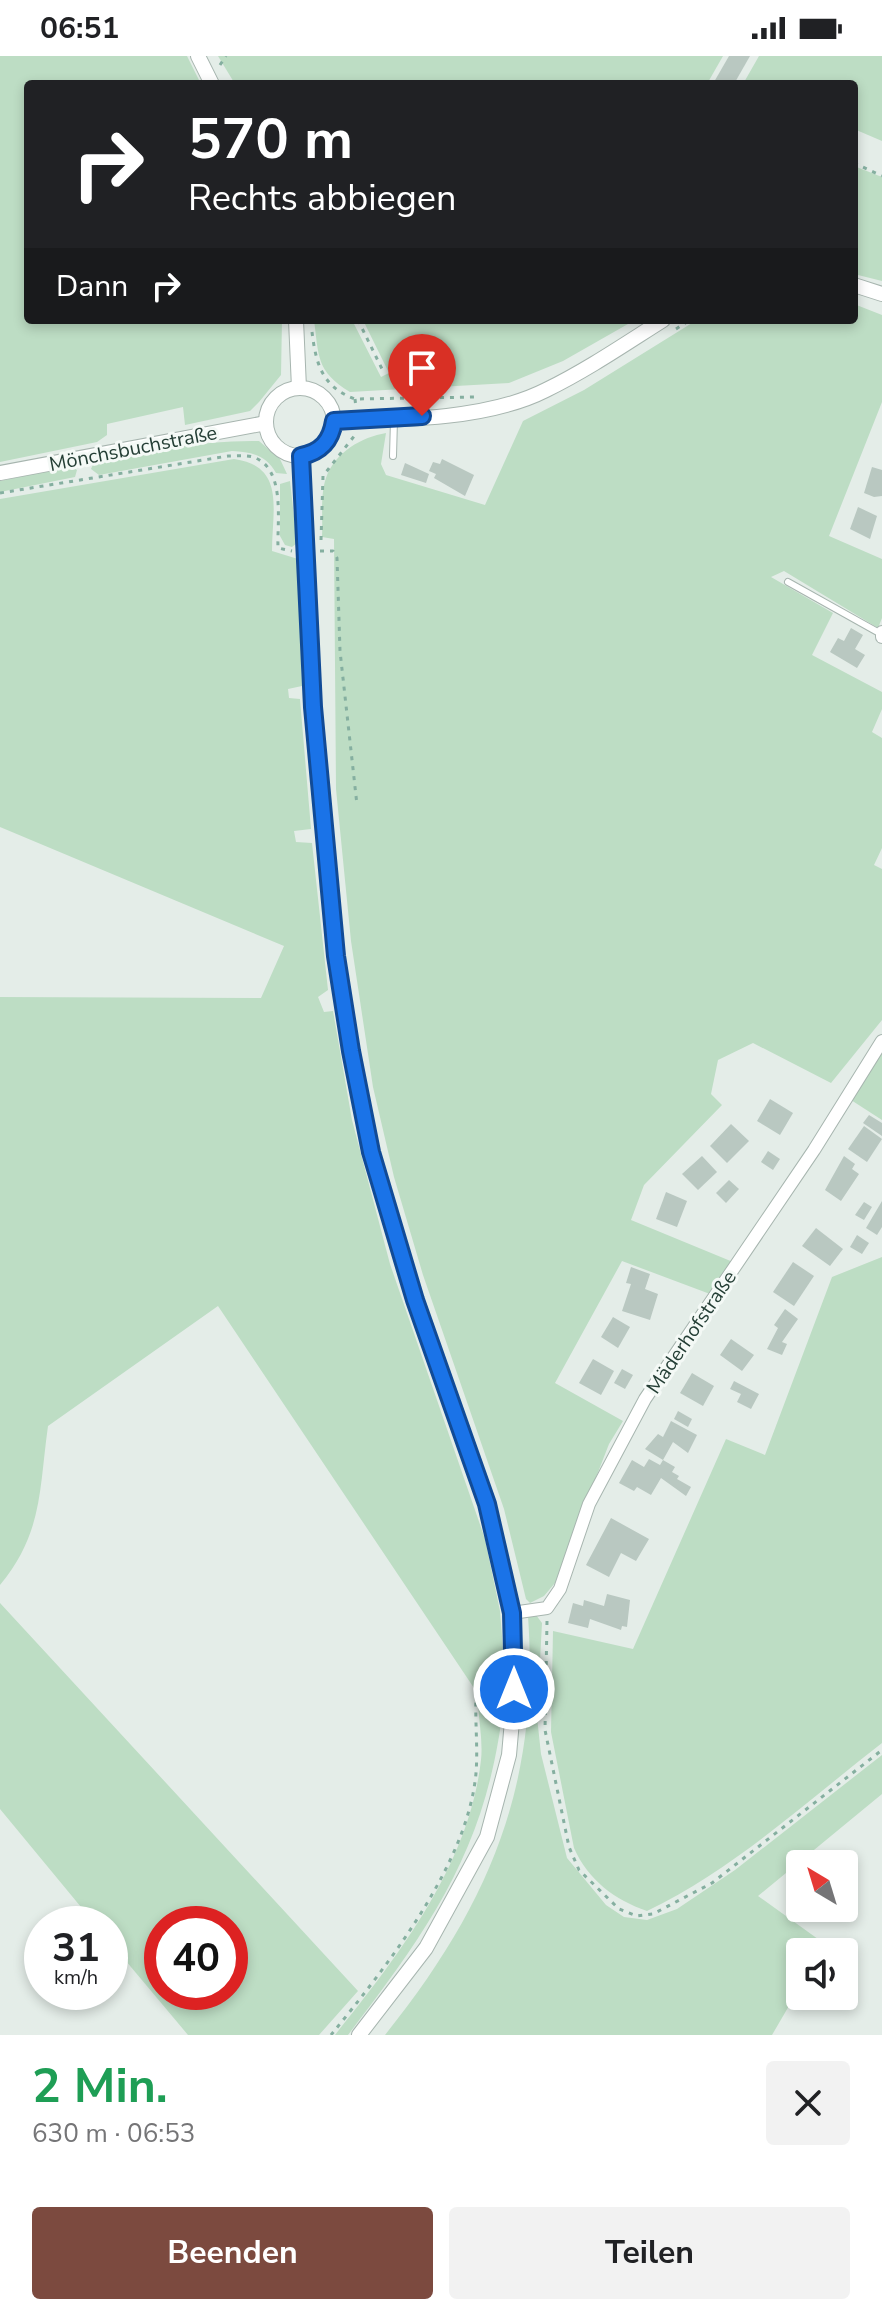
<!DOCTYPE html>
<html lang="de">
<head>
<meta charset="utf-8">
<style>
  body { margin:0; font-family:"Nunito Sans",sans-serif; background:#f2f2f2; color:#202124; height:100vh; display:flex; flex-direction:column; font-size:30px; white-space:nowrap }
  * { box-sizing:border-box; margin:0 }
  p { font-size:26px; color:#757577 }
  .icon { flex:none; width:44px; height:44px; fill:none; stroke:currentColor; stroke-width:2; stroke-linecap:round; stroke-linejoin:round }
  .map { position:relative; height:1979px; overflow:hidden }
  .drawer { display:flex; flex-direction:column; background:#fff; flex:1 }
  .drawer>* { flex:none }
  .hud { position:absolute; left:24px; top:24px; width:834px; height:244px; border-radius:8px; box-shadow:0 4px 12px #0003; background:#202124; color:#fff; overflow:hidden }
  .needle { width:52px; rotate:322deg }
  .fabs { position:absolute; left:786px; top:1794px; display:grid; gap:16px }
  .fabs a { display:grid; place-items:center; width:72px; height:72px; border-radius:8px; background:#fff; box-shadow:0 4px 12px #0003; font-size:40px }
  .speed { position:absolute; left:24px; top:1850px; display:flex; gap:16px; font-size:40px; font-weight:700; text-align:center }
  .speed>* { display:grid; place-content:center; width:104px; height:104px; border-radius:50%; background:#fff; box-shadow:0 4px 12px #0003; line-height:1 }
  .speed small { font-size:20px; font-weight:400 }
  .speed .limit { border:12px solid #d22; background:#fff; color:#111 }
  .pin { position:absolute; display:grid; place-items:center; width:68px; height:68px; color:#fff; margin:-82px -34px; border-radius:50% 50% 50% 0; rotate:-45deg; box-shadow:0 0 8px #0007 }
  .pin .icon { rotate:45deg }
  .me { position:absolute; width:88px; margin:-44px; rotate:0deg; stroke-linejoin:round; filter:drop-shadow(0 0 6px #0008) }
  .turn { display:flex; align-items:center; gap:28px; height:168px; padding:0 32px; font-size:36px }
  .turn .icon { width:104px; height:104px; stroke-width:2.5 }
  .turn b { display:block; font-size:56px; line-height:68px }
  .then { display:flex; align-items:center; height:76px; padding:0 32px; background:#0003; gap:16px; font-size:30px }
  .round { display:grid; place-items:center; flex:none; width:84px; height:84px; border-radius:8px; background:#f2f2f2 }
  .head { display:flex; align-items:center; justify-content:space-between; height:136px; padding:0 32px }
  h1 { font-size:48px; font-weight:700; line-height:60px; color:#1e9e55 }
  .action { display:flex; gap:16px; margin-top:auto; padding:16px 32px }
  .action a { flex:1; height:92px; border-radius:8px; background:#7c4a3f; color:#fff; font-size:32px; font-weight:700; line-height:92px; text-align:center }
  .action a+a { background:#f2f2f2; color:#202124 }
  .status { display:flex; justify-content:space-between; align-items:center; height:56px; padding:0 40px; background:#fff; direction:ltr }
  .status svg { height:22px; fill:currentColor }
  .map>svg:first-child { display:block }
</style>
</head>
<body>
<div class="status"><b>06:51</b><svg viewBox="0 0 49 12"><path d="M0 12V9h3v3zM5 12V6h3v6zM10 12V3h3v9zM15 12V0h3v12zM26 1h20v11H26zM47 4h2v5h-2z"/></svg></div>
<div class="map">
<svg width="882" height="1979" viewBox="0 0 882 1979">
  <rect width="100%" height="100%" fill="#e4ede8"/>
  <!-- green -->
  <g fill="#bdddc4" fill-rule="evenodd">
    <path d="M0,0h187l14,28h-173v236h254l-1,55 -22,27 -9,9 -65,14 -2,-18 -76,17v11l-10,7 -97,20z"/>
    <path d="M218,0h505l-16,28h-472z"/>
    <path d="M759,0h123v85l-28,-12v-45h-111z"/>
    <path d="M854,110l28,11v104l-28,-7z"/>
    <path d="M854,248l28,11v87l-53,134 53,23v59l-4,10 -94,-57 -13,6 62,36 -21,42 70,37v17l-10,23 10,6v110l-8,17 8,4v151l-51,63 -78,-40 -35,17 -7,34 11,11 -78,80 -13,35 102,42 -23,32 -88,-33 -67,122 68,38 -14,23 -54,139 -11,13 -14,7 -4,-4 -22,-90 -81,-234 -29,-98 -21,-90 -22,-146 -15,-152 -2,-250 -12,-2c1,-18 -2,-42 4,-59 9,-26 36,-41 60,-45l-5,31 5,11 99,30 38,-84 61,-31 108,-67 6,-3h156z"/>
    <path d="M314,264h38l29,57 8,-4 -26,-53h272l-72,41 -54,22 -159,9c-34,-21 -31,-35 -36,-72z"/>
    <path d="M259,385l21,18 7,15 -11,-1c-10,-18 -24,-21 -44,-22l-133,24 -8,-6 3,-7c53,-11 110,-22 165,-21z"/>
    <path d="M234,403c52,7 38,51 38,92l26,8 4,127 -14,3 1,9 11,1 11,130 -17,2 2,11 16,1 16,147 -10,7 6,15 9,-1 19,109 38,144 95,275 15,72 5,64 -29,16 -258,-385 -170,120c-9,64 -5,107 -48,159v-588l261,1 23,-52 -284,-119v-328z"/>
    <path d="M71,410l6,4 -2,7 -75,15v-11z"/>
    <path d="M290,425l7,62 -5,4 -7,-2 -5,-9v-52z"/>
    <path d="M882,995v69l-31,-20z"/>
    <path d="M882,1201v486c-76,59 -148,126 -235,168 -32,-11 -59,-31 -73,-63l-23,-116 2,-101 80,18 93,-210 39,16 67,-178z"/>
    <path d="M0,1547l358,388 -39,44h-131l-78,-93v-18h-15l-95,-115zM162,1868h68v68h-68z"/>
    <path d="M536,1559l6,8 -5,94 4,37 26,104 39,47 18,12 23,3 30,-11 58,-39 147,-115v39l-124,102 78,56h-36v35l-28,48h-387c104,-130 155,-250 143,-419z"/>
    <path d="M489,1641l15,2c-15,145 -70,223 -156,336h-13c64,-80 134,-170 146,-275 2,-18 -2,-38 -3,-56z"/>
  </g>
  <!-- building -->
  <g fill="#b9c8c1">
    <path d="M729,0h21l-16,28h-16l-4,-2z"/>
    <path d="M442,403l32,16 -9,21 -31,-18 2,-4 -7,-3 4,-9 7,2z"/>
    <path d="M405,407l24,11 -3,9 -25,-8z"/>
    <path d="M872,411l10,3v26l-8,1 -10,-4z"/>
    <path d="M858,451l19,9 -7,23 -20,-10z"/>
    <path d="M851,572l12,7 -8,14 10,6 -8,13 -27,-16 8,-14 6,3z"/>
    <path d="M770,1043l23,14 -13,22 -23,-14z"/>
    <path d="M869,1059l13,8v13l-19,-13z"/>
    <path d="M731,1068l18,17 -22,22 -17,-17z"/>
    <path d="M864,1070l18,13 -15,23 -19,-13z"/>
    <path d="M768,1095l12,8 -7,11 -12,-8z"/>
    <path d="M702,1100l15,16 -19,18 -16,-16z"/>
    <path d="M844,1100l11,8 -3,5 7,5 -18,27 -16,-11z"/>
    <path d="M729,1124l10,9 -13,14 -10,-10z"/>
    <path d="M666,1136l21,9 -10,26 -21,-8z"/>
    <path d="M882,1145v26l-5,8 -11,-7z"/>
    <path d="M864,1146l8,5 -8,13 -9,-5z"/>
    <path d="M816,1172l27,21 -13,17 -28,-20z"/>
    <path d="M857,1179l12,8 -7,11 -12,-7z"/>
    <path d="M793,1206l21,14 -20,30 -21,-14z"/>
    <path d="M631,1211l19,7 -5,15 13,5 -8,26 -28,-9 9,-27 -5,-1z"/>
    <path d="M785,1253l13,10 -16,23 5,2 -5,11 -15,-6 11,-21 -4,-3z"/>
    <path d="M613,1261l17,10 -12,21 -17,-11z"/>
    <path d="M731,1283l23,16 -12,16 -22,-16z"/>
    <path d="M593,1303l21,12 -13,24 -22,-12z"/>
    <path d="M622,1313l11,6 -8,14 -11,-6z"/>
    <path d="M692,1317l22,13 -11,20 -23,-13z"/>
    <path d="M734,1325l25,13 -8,15 -14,-7 4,-8 -11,-5z"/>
    <path d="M678,1355l14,8 -4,8 -14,-8z"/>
    <path d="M671,1365l26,14 -9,18 -15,-11 -10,18 -18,-11 13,-15 5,3z"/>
    <path d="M649,1403l11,6 3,-5 12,7 -3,5 7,4 -2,3 14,8 -5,9 -25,-18 -10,17 -14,-8 -3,4 -15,-8 13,-23 12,7z"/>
    <path d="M611,1462l38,21 -13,22 -15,-8 -12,24 -23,-12z"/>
    <path d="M607,1538l23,6 -3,27 -5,-1 -1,4 -31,-11 -2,9 -20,-5 5,-20 10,3 1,-6 20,6z"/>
  </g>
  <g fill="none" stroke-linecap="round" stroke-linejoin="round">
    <!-- service casing -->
    <g stroke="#a7b5af" stroke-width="8">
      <g id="service">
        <path d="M393,400l1,-36"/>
        <path d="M788,526l93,52"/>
      </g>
    </g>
    <!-- minor casing -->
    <g stroke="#a7b5af" stroke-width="14">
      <g id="minor">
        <path d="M882,576v5"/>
        <path d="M512,1557l35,-5 13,-19 29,-85 56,-105 169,-249 68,-109"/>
      </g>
    </g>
    <!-- tertiary casing -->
    <g stroke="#a7b5af" stroke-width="16">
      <g id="tertiary">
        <path d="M198,0l14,28"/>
        <path d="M854,229l28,9"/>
        <path d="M296,264l3,68"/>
        <circle cx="300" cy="366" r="34"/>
        <path d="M334,365c65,-1 153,-1 212,-31 41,-20 79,-46 117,-70"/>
        <path d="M301,400l12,251 23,249 15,95 20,101 44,148 72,204 25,109 4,62 -7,80 -22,82 -61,111 -67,87"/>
        <path d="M0,417l266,-50"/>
      </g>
    </g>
    <!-- path -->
    <g stroke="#85afa0" stroke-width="3" stroke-dasharray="4 6" stroke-linecap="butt">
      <path d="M220,9l6,-9"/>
      <path d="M854,107l28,13"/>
      <path d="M358,264l26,53"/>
      <path d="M676,273l14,-9"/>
      <path d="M312,276c4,32 10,55 43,67l122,-2"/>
      <path d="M355,343l1,9"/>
      <path d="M0,437l228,-37c7,0 18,-1 25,1 33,11 24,64 25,91l14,3"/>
      <path d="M321,484l2,-64 32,-41"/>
      <path d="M320,495h13l4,7 3,93 17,154"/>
      <path d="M547,1565l-2,109 24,117 10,23 40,39 18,7 16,-2 59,-31 170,-133"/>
      <path d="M331,1979c56,-69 137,-171 145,-262 2,-25 -1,-50 0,-75l15,-9h12"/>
    </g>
    <!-- service -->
    <use href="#service" stroke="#fff" stroke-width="6"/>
    <!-- minor -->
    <use href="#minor" stroke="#fff" stroke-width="12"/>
    <!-- tertiary -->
    <use href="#tertiary" stroke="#fff" stroke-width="14"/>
  </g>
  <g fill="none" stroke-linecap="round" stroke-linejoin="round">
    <!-- route casing -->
    <g stroke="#114b97" stroke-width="20">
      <path id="route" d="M422,360l-88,5c-3,20 -13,31 -33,35l12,251 23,249 15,95 20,101 44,148 72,204 25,109 2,76"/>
    </g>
    <!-- route -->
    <use href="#route" stroke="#1a73e8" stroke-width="14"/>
  </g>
  <g text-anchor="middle" stroke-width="6" stroke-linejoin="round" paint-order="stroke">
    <!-- street labels -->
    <g font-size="20" fill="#243e35" stroke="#f4f9f6">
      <text transform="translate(133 392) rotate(-11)" y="7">Mönchsbuchstraße</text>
      <text transform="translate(691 1276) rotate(-56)" y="7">Mäderhofstraße</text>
    </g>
  </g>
</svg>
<div class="fabs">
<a><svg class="needle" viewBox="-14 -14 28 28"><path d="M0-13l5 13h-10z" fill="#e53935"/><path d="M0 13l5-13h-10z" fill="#757577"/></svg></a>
<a><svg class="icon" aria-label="sound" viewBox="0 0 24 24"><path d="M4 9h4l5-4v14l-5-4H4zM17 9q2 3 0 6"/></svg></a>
</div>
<div class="speed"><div>31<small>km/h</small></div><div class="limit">40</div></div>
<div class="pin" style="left:422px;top:360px;background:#d93025"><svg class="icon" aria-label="arrive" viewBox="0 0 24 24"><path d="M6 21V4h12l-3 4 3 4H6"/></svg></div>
<svg class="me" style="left:514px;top:1633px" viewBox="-20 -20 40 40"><circle r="17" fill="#1a73e8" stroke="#fff" stroke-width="3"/><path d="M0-11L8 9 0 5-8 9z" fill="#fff"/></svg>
<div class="hud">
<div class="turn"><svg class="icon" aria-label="right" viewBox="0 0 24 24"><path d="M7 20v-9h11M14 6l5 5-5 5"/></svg><div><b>570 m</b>Rechts abbiegen</div></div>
<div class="then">Dann<svg class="icon" aria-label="right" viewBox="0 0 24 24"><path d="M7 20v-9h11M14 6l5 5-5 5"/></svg></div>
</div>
</div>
<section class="drawer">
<div class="head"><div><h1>2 Min.</h1><p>630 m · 06:53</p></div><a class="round"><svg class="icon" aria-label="close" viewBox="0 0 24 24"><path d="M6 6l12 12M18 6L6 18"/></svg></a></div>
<div class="action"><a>Beenden</a><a>Teilen</a></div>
</section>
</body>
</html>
